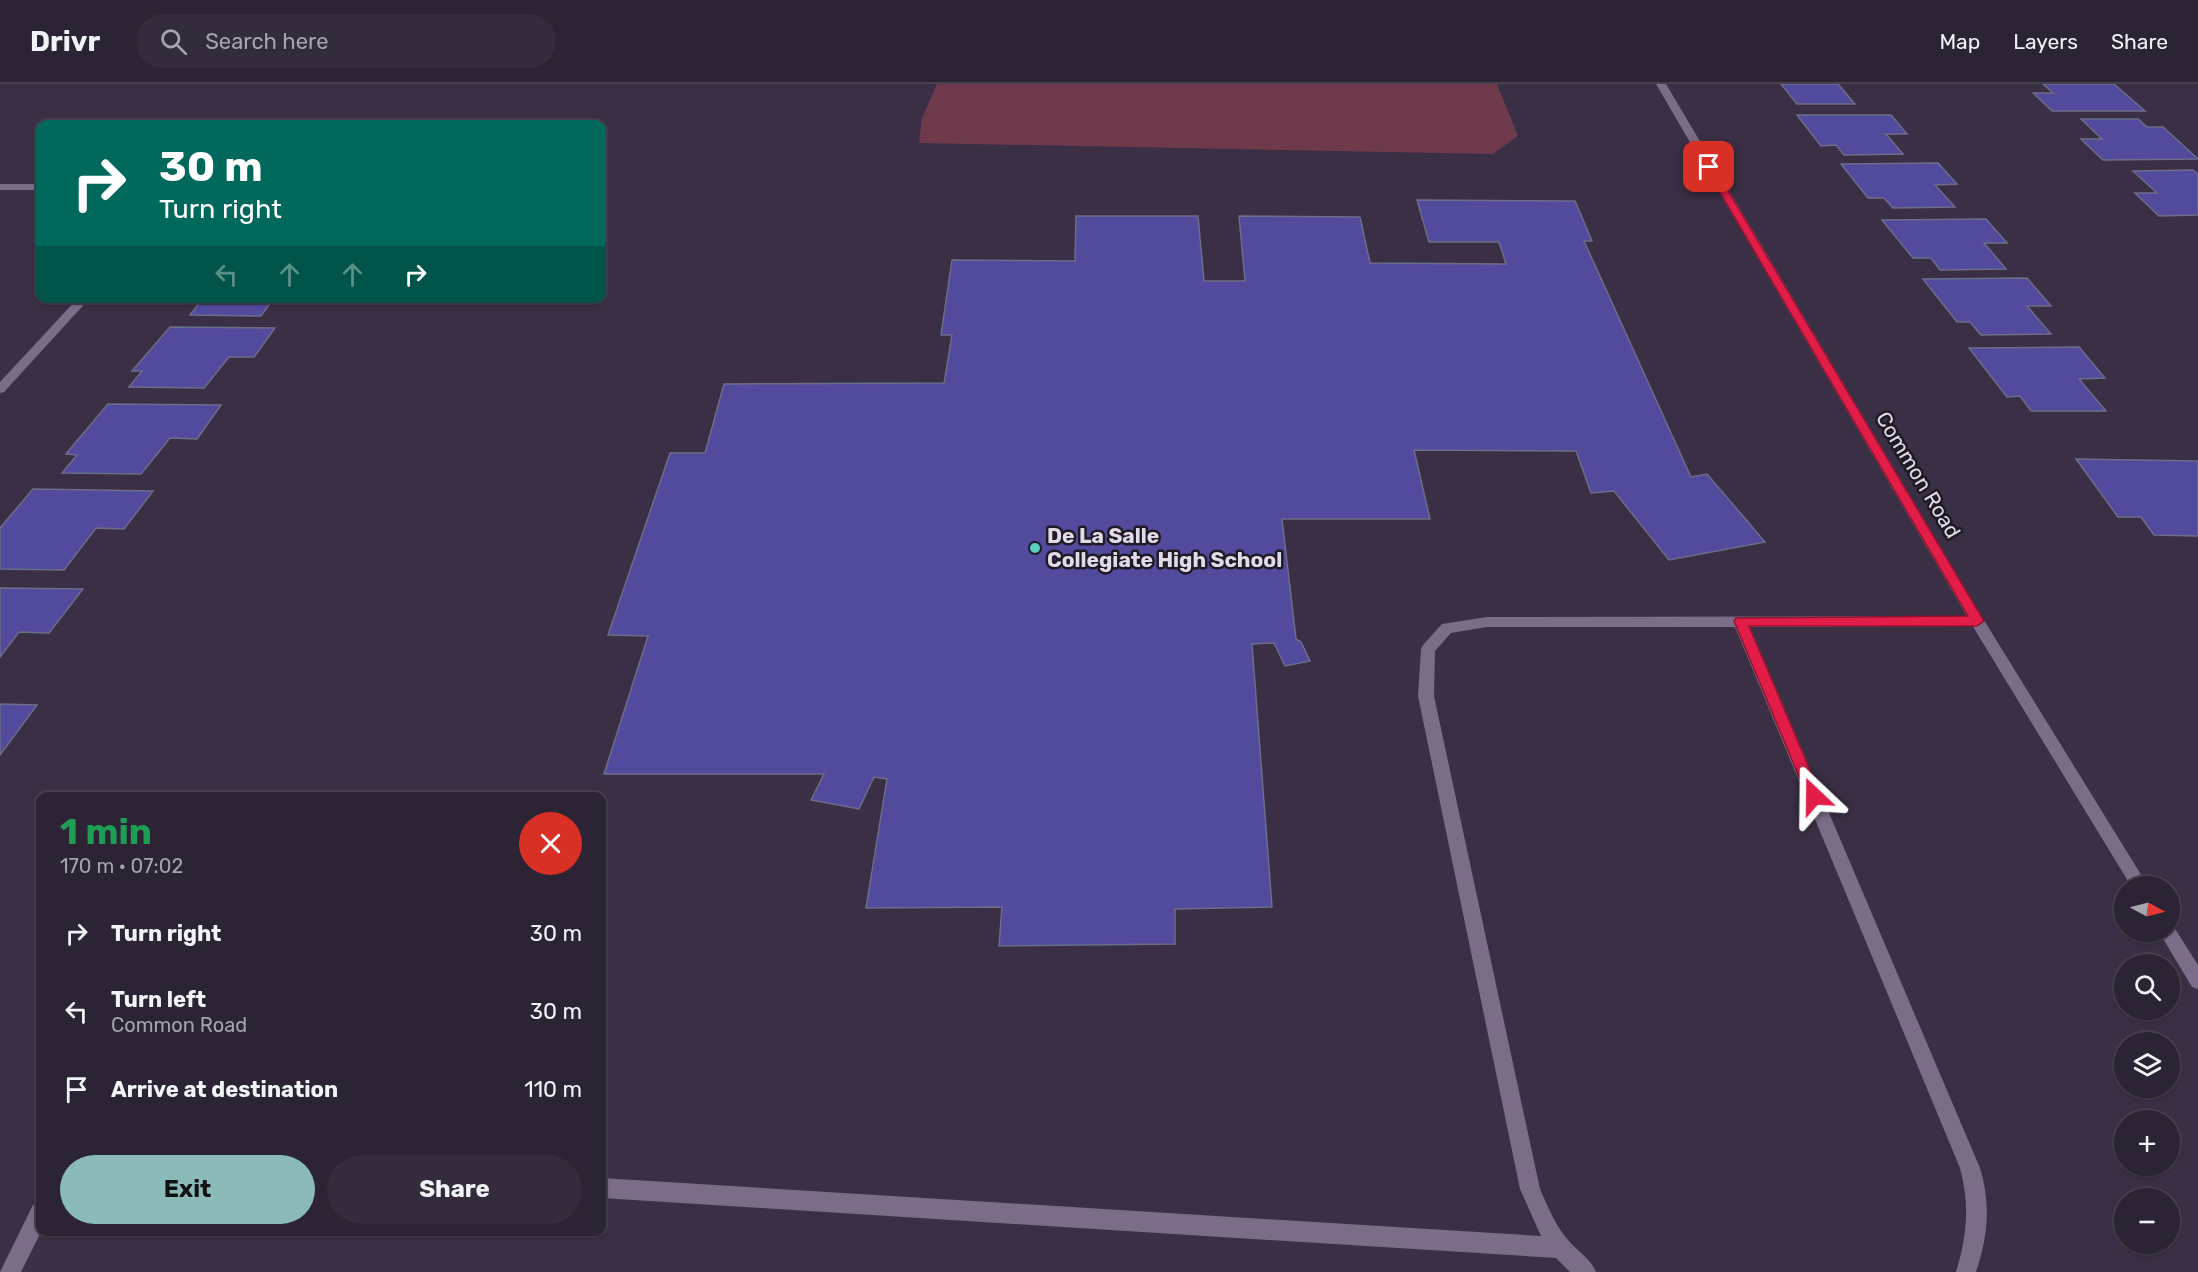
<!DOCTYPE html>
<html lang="en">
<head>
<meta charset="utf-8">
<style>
  body { margin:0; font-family:Rubik,sans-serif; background:#342b3c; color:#f1f3f6; height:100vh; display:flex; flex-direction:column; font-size:22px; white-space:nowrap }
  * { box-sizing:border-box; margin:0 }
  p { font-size:20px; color:#a6a4ac }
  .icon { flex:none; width:33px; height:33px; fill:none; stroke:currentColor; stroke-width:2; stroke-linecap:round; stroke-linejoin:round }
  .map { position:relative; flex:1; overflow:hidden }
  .side { position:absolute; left:36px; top:708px; width:570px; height:444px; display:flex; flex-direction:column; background:#2c2334; border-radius:12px; box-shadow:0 2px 4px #0004,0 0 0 2px #48404f }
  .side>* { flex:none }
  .top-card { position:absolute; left:36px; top:36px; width:570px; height:183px; border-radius:12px; box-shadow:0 2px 4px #0004,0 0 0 2px #48404f; background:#00695c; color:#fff; overflow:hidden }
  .needle { width:39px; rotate:97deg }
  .tools { position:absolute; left:2114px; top:792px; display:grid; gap:12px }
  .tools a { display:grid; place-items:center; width:66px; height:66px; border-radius:50%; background:#2c2334; box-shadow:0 2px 4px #0004,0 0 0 2px #48404f; font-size:30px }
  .pin { position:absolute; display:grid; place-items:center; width:51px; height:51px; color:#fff; margin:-26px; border-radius:12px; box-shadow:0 3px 9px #0006 }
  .me { position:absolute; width:66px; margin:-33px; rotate:337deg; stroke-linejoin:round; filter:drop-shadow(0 0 4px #0008) }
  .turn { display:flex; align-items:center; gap:21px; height:126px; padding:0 24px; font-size:27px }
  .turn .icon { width:78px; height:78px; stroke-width:2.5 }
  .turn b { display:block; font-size:42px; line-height:51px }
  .lanes { display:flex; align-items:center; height:57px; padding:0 24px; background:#0003; justify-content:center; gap:30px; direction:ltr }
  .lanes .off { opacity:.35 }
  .round { display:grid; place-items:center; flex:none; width:63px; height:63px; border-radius:32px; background:#342b3c }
  .headline { display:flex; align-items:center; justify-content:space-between; height:102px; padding:0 24px }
  h1 { font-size:36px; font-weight:700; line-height:45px; color:#1e9e55 }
  .primary-button { display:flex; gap:12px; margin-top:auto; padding:12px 24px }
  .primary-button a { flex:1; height:69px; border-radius:36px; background:#8bbbb9; color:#111; font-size:24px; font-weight:700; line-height:69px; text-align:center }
  .primary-button a+a { background:#342b3c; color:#f1f3f6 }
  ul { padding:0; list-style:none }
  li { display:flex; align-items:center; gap:18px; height:78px; padding:0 24px }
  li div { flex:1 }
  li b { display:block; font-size:22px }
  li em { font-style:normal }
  header { display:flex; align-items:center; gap:36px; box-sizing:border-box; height:84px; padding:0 30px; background:#2c2334; border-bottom:2px solid #48404f }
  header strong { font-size:28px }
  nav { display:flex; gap:33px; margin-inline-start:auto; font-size:21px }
  .search { width:420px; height:54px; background:#342b3c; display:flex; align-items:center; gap:15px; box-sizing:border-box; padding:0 21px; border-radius:33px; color:#a6a4ac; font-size:22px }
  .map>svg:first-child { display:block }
</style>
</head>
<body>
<header>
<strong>Drivr</strong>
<div class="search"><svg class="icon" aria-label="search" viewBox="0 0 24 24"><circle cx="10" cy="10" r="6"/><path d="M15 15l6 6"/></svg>Search here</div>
<nav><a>Map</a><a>Layers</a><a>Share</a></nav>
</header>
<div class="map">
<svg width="2198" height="1188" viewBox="0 0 2198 1188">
  <rect width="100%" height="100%" fill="#3b2f46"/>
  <!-- green -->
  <path fill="#6e394b" d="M937,0h560l21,52 -25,18 -574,-11 3,-25z"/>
  <!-- building -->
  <g fill="#524a9d" stroke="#6c6d88" stroke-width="1.5">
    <path d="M1781,0h57l17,20h-58z"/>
    <path d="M2043,0h71l31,27h-93l-19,-18h20z"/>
    <path d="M1797,31h94l16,19h-21l17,20 -59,1 -8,-10 -15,1z"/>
    <path d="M2081,35h57l9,8h16l35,32 -95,1 -22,-21h21z"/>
    <path d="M1938,79l19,21 -22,1 20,22 -62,1 -9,-10h-16l-27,-34z"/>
    <path d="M2193,86l5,4v41l-39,1 -24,-23h22l-24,-22z"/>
    <path d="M1417,116l158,1 17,40h-8l107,236 16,-3 58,68 -96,18 -55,-69 -23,2 -15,-42 -162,-1 16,69h-148l14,120 5,3 9,19 -25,5 -11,-23 -22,1 20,263 -97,2v35l-176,2 3,-39 -136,1 21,-129 -13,-2 -15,32 -48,-9 13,-26h-220l44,-138 -40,-1 62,-182h35l19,-69 220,-1 8,-48h-11l11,-75 123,1 1,-45h122l6,65h41l-6,-65 121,1 10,46 136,1 -7,-22h-70z"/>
    <path d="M1986,135l21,24h-23l22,26 -66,1 -9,-12h-18l-31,-38z"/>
    <path d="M2027,194l24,28h-24l24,28 -70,1 -11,-13h-13l-34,-43z"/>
    <path d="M194,214h80l-13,18 -71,-1 11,-14 -9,-1z"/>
    <path d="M170,243l105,1 -21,29h-25l-25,31 -75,-1 13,-16h-10z"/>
    <path d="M2079,263l26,31 -26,1 27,32h-75l-11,-15 -13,1 -38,-49z"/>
    <path d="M108,320l113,1 -24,34 -27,-1 -29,36 -79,-1 15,-18 -11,-1z"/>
    <path d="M2076,375l122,2v75l-44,-1 -13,-18h-23z"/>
    <path d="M33,405l120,2 -29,38 -28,-1 -32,42 -64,-1v-41z"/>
    <path d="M0,504l83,1 -34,44 -30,-1 -19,25z"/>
    <path d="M0,620l37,1 -37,50z"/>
  </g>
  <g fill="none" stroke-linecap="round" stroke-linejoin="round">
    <!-- service -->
    <g fill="#7b6d87" fill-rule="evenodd">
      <path d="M1977,532l7,5 -7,5 -227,1 230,541c11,37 8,68 -4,104h-20c11,-36 14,-67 4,-104l-225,-541h-248l-36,6 -16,18 -1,45 106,493c8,18 15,36 28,51 9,11 23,19 28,32h-26l-14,-14 -954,-60v-20l939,58 -21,-47 -102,-493 3,-47 2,-4 19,-21 45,-7z"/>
      <path d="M40,1118l1,30 -20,40h-21l33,-67z"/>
    </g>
    <!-- minor -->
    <g fill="#7b6d87" fill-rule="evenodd">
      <rect x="0" y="100" width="40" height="6"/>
      <path d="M78,214h12l-86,94 -4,1v-11z"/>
    </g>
    <!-- tertiary -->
    <g fill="#7b6d87" fill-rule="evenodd">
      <path d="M1656,0h10l316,533 166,269h-17l-159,-261z"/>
      <path d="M2169,841l5,2 24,38v24l-6,-2 -33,-55h10z"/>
    </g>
  </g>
  <!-- route -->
  <path fill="#e11d48" stroke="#92132f" stroke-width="1.5" d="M1706,81l8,2 270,454 -7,5h-228l72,170 -2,5h-10l-2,-5 -73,-175 2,-3 232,-2 -263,-449z"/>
  <!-- markers -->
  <circle fill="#59cebf" stroke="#1f1a24" stroke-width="2" cx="1035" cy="464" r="6"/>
  <g text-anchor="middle" stroke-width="5" stroke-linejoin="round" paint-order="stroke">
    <!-- street labels -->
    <g font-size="21" fill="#e2dae9" stroke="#1f1a24">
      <text transform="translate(1918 391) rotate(59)" y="7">Common Road</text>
    </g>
    <!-- poi labels -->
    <g font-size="21" font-weight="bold" fill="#e2dae9" stroke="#1f1a24" text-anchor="start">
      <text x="1047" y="459">De La Salle<tspan x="1047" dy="24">Collegiate High School</tspan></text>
    </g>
  </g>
</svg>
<div class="tools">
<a><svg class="needle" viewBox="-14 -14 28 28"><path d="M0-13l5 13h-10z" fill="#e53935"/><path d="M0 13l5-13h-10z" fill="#a6a4ac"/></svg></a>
<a><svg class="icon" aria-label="search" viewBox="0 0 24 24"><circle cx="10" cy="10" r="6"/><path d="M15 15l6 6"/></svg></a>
<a><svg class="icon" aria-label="layers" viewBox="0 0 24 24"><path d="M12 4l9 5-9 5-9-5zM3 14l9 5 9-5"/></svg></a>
<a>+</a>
<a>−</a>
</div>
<div class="pin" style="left:1709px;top:83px;background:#d93025"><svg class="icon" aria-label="arrive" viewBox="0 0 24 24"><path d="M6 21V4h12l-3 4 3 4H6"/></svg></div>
<svg class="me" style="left:1814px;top:712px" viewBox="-20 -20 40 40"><path d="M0-17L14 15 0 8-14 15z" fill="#e11d48" stroke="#fff" stroke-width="4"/></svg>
<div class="top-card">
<div class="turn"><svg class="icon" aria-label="right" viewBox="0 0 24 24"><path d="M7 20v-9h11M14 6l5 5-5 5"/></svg><div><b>30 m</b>Turn right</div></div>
<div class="lanes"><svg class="icon off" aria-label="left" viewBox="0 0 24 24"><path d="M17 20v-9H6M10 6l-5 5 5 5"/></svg><svg class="icon off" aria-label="ahead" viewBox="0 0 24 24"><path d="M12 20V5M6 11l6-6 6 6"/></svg><svg class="icon off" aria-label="ahead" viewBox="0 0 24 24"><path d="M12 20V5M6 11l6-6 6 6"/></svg><svg class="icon" aria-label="right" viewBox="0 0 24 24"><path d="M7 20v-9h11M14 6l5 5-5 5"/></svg></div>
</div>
<section class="side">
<div class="headline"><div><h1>1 min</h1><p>170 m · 07:02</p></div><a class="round" style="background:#d93025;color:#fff"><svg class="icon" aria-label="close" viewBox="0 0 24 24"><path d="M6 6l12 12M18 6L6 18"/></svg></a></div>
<ul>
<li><svg class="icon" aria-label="right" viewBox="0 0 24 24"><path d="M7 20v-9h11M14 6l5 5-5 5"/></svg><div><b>Turn right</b></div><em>30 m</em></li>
<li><svg class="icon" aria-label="left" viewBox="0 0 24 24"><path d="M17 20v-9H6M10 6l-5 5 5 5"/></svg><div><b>Turn left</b><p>Common Road</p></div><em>30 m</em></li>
<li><svg class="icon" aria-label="arrive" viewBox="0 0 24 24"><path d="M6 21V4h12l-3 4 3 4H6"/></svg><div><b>Arrive at destination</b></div><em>110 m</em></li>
</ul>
<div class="primary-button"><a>Exit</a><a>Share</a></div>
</section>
</div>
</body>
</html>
